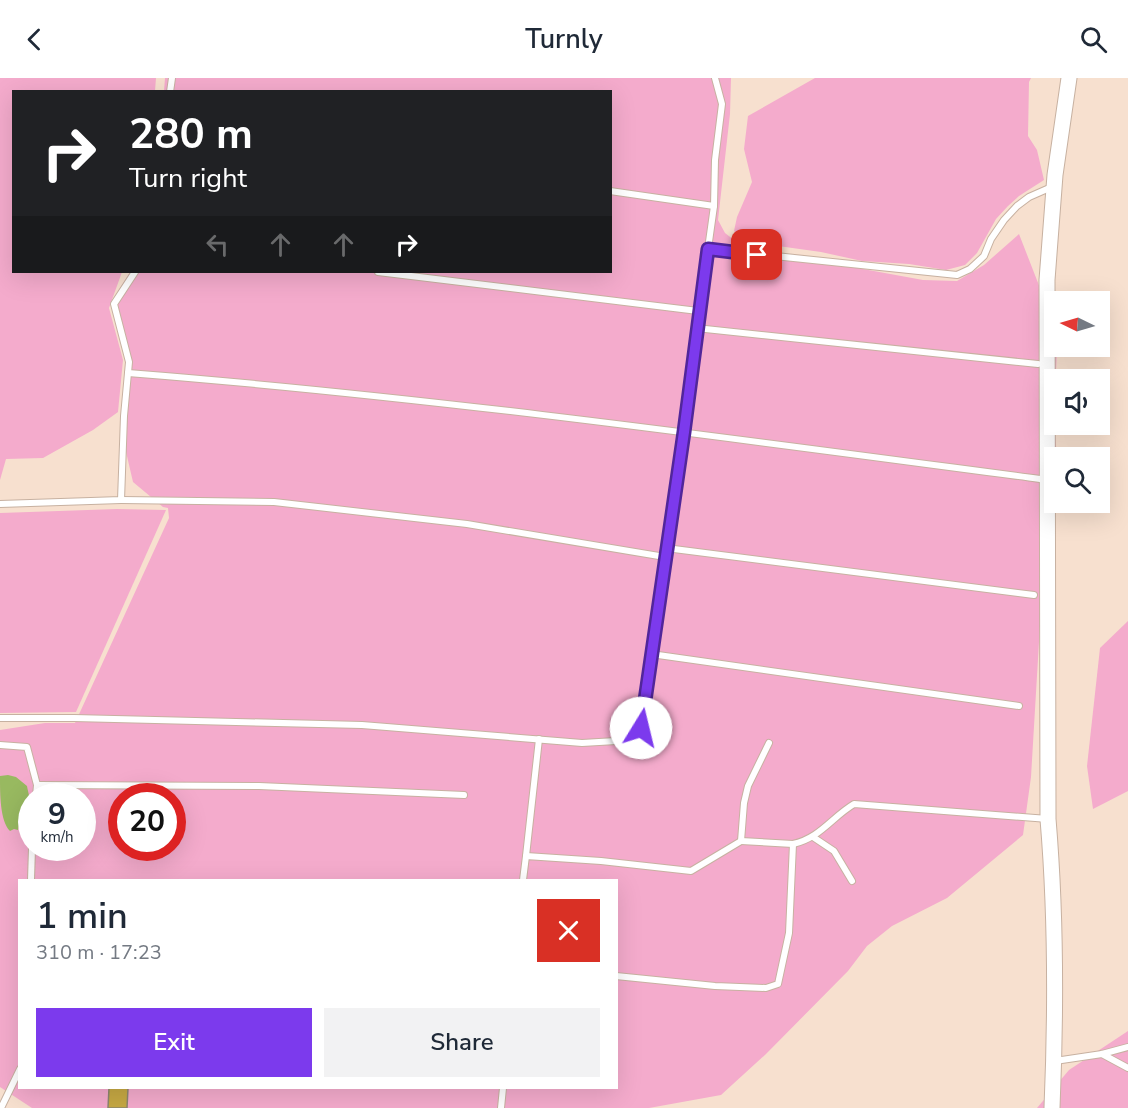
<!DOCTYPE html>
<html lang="en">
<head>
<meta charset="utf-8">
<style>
  body { margin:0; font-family:"Nunito Sans",sans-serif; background:#f2f2f3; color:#1f2937; height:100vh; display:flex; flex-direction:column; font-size:22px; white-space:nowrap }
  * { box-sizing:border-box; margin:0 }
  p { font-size:20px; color:#747a83 }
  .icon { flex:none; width:33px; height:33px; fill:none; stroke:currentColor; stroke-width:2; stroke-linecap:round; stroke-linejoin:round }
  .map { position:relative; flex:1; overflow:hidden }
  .details { position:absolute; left:18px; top:801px; width:600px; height:210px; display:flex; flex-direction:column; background:#fff; border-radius:0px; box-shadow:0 6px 24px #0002 }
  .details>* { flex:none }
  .top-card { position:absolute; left:12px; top:12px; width:600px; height:183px; border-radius:0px; box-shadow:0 6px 24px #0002; background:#202124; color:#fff; overflow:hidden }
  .needle { width:39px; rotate:275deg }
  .tools { position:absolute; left:1044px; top:213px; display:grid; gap:12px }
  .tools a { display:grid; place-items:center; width:66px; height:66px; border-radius:0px; background:#fff; box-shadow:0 6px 24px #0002; font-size:30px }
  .speed { position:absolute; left:18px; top:705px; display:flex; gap:12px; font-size:30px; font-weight:700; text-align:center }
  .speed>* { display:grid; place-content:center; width:78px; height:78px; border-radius:50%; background:#fff; box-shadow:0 6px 24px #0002; line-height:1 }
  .speed small { font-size:15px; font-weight:400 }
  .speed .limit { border:9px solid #d22; background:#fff; color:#111 }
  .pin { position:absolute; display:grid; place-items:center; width:51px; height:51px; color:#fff; margin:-26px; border-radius:12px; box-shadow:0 3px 9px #0006 }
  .me { position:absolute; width:66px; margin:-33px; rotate:9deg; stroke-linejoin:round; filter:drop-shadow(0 0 4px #0008) }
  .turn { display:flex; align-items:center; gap:21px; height:126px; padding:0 18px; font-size:27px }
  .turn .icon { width:78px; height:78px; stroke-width:2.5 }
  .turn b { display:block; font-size:42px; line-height:51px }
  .lanes { display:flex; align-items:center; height:57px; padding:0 18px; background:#0003; justify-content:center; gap:30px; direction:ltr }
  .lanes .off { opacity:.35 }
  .round { display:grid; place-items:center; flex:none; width:63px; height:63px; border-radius:0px; background:#f2f2f3 }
  .headline { display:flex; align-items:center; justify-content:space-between; height:102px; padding:0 18px }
  h1 { font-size:36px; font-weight:600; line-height:45px }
  .primary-button { display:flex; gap:12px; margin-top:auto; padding:12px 18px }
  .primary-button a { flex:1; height:69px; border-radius:0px; background:#7c3aed; color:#fff; font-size:24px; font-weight:600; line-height:69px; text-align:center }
  .primary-button a+a { background:#f2f2f3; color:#1f2937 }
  header { display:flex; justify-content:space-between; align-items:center; height:78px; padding:0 18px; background:#fff; font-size:27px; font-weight:600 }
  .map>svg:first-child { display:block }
</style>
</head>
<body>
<header><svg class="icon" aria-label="back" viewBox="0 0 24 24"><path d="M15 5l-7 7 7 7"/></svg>Turnly<svg class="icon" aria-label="search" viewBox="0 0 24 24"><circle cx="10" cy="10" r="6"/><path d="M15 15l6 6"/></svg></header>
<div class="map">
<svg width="1128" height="1030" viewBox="0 0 1128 1030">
  <rect width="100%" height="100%" fill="#f7e0cf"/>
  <!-- green -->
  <g fill="#f4abcc" fill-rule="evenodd">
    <path d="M0,0h156l-1,13 -141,1v180h108l-13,36 14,52 -5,52 -25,18 -50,28 -37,1 -6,21z"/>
    <path d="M165,0h566l-1,36 -12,106 7,13 18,14 25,4 33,10 51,6 71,13 34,1 27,-16 35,-31 35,90v22l3,1 -3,77 3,32 -3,2 1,69 -15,98 -9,152 -8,58 -76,63 -55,28 -25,20 -19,25 -82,83 -45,41 -72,13h-617l-32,-21v-357l45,-7h30l94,-205 -1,-10 -5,-1 -30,-25 -13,-56 6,-65 -15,-55 5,-11 14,-23h480v-180l-446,-1zM32,718h50v52h-50zM122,718h50v52h-50zM20,802h596v208h-596z"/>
    <path d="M815,0h216l-2,4 -1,54 9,14 7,30 -25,16 -11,10 -12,13 -19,34 -12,12 -19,5 -37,-6 -47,-3 -41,-9 -64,-9 -13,-3 -10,-9 3,-14 15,-35 -8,-33 4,-33z"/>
    <path d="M117,431l49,1 -90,202 -76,1v-200z"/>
    <path d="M1128,543v170l-35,18 -6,-43 13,-118z"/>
    <path d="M1128,953v77h-91l32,-38z"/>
  </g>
  <!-- water -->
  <path fill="#98b960" d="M8,697l8,2 11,9c1,6 4,15 3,21 -1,9 -11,14 -12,23l-4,-1 -4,2c-10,-10 -10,-37 -10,-55z"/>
  <!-- building -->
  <path fill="#c6a843" stroke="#8d866f" stroke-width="1.5" d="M109,1010h19l-1,20h-19z"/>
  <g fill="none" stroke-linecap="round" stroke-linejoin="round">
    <!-- service casing -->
    <g stroke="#c7b1a1" stroke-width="8">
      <g id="service">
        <path d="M170,14l2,-14"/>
        <path d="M610,113l104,15"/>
        <path d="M708,171l249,26 13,-6 14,-13 7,-17 13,-19 13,-14 12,-9 25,-11"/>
        <path d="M378,194l320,39"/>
        <path d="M696,250l342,36"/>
        <path d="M128,295c305,24 609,66 912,106"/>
        <path d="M121,422l153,2 193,22 198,33"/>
        <path d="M0,426l121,-4 3,-84 5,-54 -15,-58 21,-32"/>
        <path d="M666,470l368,47"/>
        <path d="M651,576l368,52"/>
        <path d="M0,640h74l288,7 220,18 34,-2 25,-13 73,-522 1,-46 7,-56 -7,-26"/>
        <path d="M0,667l27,2 10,38 -1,11"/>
        <path d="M37,707l222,1 205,9"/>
        <path d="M813,759l21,14 18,30"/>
        <path d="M741,763l52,3c27,-6 39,-27 61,-40l194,15"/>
        <path d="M526,778l13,-117"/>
        <path d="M31,802l1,-32"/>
        <path d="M523,802l3,-24 75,5 90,10 50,-30 3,-38 4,-17 21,-43"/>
        <path d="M616,898l99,10 51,2 12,-4 11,-51 4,-89"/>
        <path d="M1102,976l26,14"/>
        <path d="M1055,983l47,-7 26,-7"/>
        <path d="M1,1030l19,-39"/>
        <path d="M501,1030l2,-20"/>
      </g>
    </g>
    <!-- tertiary casing -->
    <g stroke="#c7b1a1" stroke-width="17">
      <path id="tertiary" d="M1052,1030c4,-96 4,-194 -4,-289l-1,-539 8,-105 14,-97"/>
    </g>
    <!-- service -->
    <use href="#service" stroke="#fff" stroke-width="6"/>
    <!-- tertiary -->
    <use href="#tertiary" stroke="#fff" stroke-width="15"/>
  </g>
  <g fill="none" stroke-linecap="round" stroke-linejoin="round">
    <!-- route casing -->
    <g stroke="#51269a" stroke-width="15">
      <path id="route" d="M641,650l43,-296 24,-183 49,6"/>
    </g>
    <!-- route -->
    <use href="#route" stroke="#7c3aed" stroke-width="10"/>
  </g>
</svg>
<div class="tools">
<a><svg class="needle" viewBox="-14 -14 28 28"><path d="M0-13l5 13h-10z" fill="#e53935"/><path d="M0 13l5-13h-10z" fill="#747a83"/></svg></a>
<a><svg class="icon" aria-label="sound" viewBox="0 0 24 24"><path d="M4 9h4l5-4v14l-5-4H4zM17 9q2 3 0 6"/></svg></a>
<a><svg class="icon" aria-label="search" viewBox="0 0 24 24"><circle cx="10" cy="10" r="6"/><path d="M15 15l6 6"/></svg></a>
</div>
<div class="speed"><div>9<small>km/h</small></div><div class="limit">20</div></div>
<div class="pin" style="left:757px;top:177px;background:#d93025"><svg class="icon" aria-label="arrive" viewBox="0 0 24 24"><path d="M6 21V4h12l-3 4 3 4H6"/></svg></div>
<svg class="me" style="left:641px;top:650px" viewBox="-20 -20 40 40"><circle r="19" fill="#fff"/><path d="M0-13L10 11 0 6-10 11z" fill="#7c3aed"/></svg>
<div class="top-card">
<div class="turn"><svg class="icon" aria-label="right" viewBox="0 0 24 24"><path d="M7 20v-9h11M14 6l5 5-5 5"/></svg><div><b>280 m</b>Turn right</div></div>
<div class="lanes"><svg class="icon off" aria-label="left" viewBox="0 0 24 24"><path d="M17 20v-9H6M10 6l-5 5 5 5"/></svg><svg class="icon off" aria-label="ahead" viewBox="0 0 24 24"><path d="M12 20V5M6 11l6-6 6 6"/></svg><svg class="icon off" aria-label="ahead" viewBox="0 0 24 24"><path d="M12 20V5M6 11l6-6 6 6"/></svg><svg class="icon" aria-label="right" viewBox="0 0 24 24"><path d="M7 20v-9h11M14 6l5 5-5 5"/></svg></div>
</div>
<section class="details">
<div class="headline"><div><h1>1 min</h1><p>310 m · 17:23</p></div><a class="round" style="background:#d93025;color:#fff"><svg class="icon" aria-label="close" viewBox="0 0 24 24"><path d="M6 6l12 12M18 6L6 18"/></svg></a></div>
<div class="primary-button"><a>Exit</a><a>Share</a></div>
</section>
</div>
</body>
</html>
